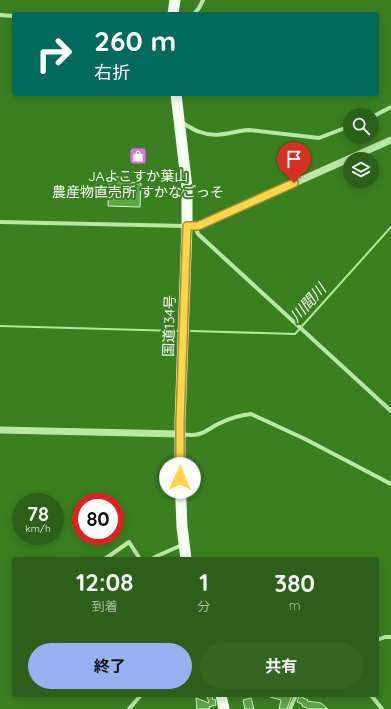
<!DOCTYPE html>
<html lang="ja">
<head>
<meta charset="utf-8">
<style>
  body { margin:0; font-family:Quicksand,"Noto Sans JP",sans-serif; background:#346622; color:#f1f3f6; height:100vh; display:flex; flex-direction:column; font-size:15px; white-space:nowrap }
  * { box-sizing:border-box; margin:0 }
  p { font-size:13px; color:#a6bba2 }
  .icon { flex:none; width:22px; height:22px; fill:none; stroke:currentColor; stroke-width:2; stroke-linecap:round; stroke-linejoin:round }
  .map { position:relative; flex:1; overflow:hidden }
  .sheet { position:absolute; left:12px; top:557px; width:367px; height:140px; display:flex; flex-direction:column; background:#2c6019; border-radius:4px; box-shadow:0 2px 10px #0003 }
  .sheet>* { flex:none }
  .hud { position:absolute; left:12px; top:12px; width:367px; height:84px; border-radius:4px; box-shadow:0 2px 10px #0003; background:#00695c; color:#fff; overflow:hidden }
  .tools { position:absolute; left:343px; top:108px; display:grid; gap:8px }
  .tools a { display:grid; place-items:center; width:36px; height:36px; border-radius:50%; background:#2c6019; box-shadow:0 2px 10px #0003; font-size:20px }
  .speed { position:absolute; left:12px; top:493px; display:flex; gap:8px; font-size:20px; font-weight:700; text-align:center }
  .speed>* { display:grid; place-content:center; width:52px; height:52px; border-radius:50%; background:#2c6019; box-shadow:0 2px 10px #0003; line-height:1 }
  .speed small { font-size:10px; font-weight:400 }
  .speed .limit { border:6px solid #d22; background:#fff; color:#111 }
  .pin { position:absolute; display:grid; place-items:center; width:34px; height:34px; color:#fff; margin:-41px -17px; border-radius:50% 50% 50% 0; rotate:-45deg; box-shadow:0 0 4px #0007 }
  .pin .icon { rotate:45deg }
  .me { position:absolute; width:44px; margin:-22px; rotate:1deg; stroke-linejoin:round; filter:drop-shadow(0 0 3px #0008) }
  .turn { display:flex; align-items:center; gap:14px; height:84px; padding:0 16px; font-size:18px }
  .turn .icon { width:52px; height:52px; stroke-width:2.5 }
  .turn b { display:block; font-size:28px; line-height:34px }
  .eta { display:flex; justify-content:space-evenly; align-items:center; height:68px; text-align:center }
  .eta b { font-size:24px; font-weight:700; line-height:28px }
  .cta { display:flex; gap:8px; margin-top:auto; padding:8px 16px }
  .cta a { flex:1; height:46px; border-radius:24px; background:#95b2f1; color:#111; font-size:16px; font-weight:700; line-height:46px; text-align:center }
  .cta a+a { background:#346622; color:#f1f3f6 }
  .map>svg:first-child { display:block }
</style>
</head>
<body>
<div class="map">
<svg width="391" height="709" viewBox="0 0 391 709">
  <rect width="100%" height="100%" fill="#3a8021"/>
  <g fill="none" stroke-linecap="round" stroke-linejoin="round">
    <!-- stream -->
    <g stroke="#b1e99a" stroke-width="2">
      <path d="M0,326l178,5"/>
      <path d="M191,331l104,3 96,-107"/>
    </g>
  </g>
  <!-- building -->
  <g fill="#60a746" stroke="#d6f6ca">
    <path d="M109,177h19v5l13,1 -1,24 -32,-1z"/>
    <path d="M212,695l1,5 2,-1 1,6 -7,2 1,2h-13l-1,-11 13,5 -2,-7z"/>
    <path d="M270,695h22l-5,14h-8l2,-9 -11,-3z"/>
    <path d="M299,696l9,4 -1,1 14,2 7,6h-21v-1l-5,-2v-2l-5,-2z"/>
    <path d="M251,698l3,11h-9l-2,-9z"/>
  </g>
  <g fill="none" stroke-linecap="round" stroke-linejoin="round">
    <!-- minor -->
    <g stroke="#b9e7a6" stroke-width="4">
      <path d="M194,14l5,-6 4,-8"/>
      <path d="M0,15l14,1"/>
      <path d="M372,117l19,-10"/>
      <path d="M181,122c6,3 12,8 19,10 18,7 31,-1 49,-2l70,8 31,-12"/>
      <path d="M0,222l187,4"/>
      <path d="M195,226l3,8 193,177"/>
      <path d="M181,434c6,1 12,2 18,0 7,-2 13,-7 19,-10 10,-5 22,-9 33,-10l54,25 86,45"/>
      <path d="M105,559l24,-17 11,17"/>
      <path d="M152,559l5,-3 25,-11"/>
      <path d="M377,643v-3l8,-3h6"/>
      <path d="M371,695l11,14"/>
      <path d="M129,709l12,-14"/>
      <path d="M290,709l6,-14"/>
    </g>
    <!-- tertiary -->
    <g stroke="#b9e7a6" stroke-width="7">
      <path d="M187,226h11l193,-86"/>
      <path d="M0,430l180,4"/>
    </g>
    <!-- trunk -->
    <g stroke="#f6fef4" stroke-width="11">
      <path d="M173,14l2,-14"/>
      <path d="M176,94l11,94v38l-7,196v56l2,49 4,32"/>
      <path d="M221,695l3,14"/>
    </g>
  </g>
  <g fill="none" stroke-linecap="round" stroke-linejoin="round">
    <!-- route casing -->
    <g stroke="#a68a30" stroke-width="10">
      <path id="route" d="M180,478v-56l7,-196h11l96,-43"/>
    </g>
    <!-- route -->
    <use href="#route" stroke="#ffd54a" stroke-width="7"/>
  </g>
  <!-- icons -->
  <defs>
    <g id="shop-square" transform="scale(0.9)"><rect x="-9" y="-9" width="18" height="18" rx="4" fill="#e368f4" stroke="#3a8021"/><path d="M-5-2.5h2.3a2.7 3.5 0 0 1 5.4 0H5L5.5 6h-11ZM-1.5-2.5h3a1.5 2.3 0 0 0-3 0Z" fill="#fff"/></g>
  </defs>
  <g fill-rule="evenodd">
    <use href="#shop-square" x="138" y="156"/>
  </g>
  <g text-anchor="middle" stroke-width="4" stroke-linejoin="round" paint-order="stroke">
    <!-- poi labels -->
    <g font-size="14" fill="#fff" stroke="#3a8021">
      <text x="138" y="181">JAよこすか葉山<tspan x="138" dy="16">農産物直売所 すかなごっそ</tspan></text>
    </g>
    <!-- street labels -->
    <g font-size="14" fill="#fff" stroke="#3a8021">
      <text transform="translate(169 326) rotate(-88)" y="5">国道134号</text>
    </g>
    <!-- water labels -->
    <g font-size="15" font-style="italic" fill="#edfae8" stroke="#3a8021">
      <text transform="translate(308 303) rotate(-48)" y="5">川間川</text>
    </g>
  </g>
</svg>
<div class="tools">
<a><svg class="icon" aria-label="search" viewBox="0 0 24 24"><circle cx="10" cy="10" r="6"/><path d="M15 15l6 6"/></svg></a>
<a><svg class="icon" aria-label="layers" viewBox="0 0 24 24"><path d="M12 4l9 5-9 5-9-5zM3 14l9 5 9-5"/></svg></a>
</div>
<div class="speed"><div>78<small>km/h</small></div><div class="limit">80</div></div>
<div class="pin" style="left:294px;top:183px;background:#d93025"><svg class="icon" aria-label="arrive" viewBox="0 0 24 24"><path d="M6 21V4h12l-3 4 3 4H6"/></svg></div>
<svg class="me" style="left:180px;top:478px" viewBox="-20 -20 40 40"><circle r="19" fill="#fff"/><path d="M0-13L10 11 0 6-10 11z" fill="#ffd54a"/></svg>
<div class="hud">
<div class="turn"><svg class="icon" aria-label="right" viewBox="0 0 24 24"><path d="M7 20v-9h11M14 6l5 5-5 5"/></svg><div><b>260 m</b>右折</div></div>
</div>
<section class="sheet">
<div class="eta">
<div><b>12:08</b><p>到着</p></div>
<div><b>1</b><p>分</p></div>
<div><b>380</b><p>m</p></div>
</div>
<div class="cta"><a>終了</a><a>共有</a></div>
</section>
</div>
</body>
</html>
